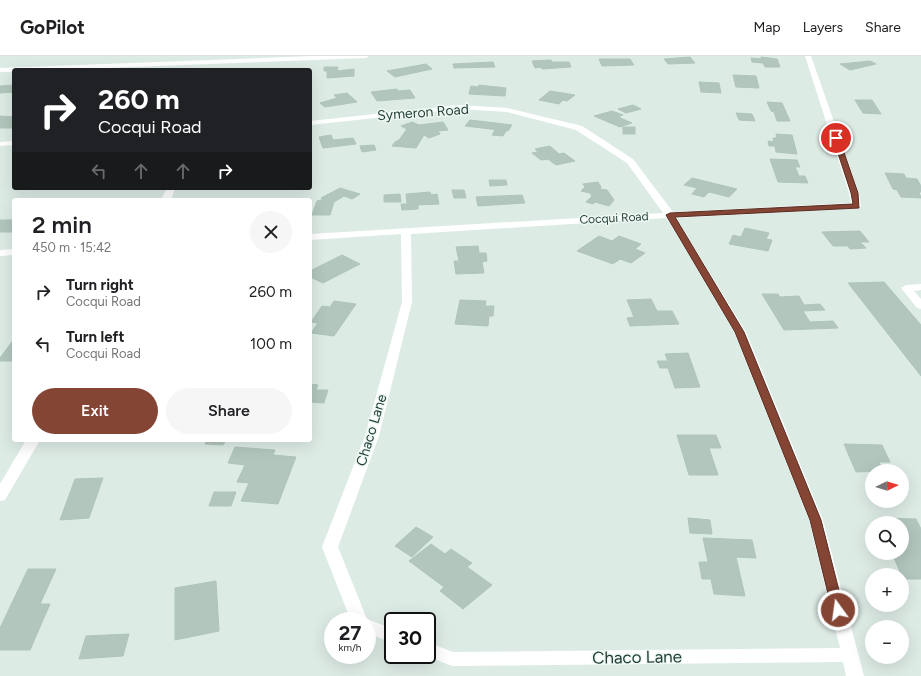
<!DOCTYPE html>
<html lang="en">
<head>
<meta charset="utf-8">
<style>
  body { margin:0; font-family:Figtree,sans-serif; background:#f6f6f6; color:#202124; height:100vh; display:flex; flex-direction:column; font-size:15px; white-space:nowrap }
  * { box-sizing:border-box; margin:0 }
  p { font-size:13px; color:#757577 }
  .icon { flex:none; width:22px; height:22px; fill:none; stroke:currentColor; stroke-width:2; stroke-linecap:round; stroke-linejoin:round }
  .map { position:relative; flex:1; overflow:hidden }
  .drawer { position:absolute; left:12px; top:142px; width:300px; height:244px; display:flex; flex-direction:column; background:#fff; border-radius:4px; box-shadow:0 4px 16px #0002 }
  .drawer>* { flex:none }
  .guide { position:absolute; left:12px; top:12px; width:300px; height:122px; border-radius:4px; box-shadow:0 4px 16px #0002; background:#202124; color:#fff; overflow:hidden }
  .needle { width:26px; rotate:85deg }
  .fabs { position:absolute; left:865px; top:408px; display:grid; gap:8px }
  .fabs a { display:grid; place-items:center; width:44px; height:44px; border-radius:50%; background:#fff; box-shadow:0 4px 16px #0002; font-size:20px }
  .speed { position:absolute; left:324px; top:556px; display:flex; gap:8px; font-size:20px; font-weight:700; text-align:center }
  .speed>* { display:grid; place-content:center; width:52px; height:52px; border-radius:50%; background:#fff; box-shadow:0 4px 16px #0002; line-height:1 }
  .speed small { font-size:10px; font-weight:400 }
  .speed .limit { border:2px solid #111; border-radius:6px; background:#fff; color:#111 }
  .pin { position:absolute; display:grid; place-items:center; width:34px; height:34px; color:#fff; margin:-17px; border:2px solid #fff; border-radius:50%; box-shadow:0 1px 4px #0007 }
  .me { position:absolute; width:44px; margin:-22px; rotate:346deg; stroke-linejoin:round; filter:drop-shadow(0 0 3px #0008) }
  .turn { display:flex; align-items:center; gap:14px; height:84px; padding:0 20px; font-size:18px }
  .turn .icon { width:52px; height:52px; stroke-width:2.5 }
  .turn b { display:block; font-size:28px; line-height:34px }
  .lanes { display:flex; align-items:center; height:38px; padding:0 20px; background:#0003; justify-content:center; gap:20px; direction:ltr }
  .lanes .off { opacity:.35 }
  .round { display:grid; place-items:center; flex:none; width:42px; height:42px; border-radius:21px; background:#f6f6f6 }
  .summary { display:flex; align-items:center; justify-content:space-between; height:68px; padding:0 20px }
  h1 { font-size:24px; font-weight:600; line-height:30px }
  .primary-button { display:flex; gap:8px; margin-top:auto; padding:8px 20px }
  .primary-button a { flex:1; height:46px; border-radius:24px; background:#844534; color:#fff; font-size:16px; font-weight:600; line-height:46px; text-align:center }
  .primary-button a+a { background:#f6f6f6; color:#202124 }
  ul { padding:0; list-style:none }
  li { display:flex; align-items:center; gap:12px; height:52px; padding:0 20px }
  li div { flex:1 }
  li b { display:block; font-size:15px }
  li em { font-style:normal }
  header { display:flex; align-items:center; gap:24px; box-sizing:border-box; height:56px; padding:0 20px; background:#fff; border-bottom:1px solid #e0e0e0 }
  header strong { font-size:19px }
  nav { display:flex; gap:22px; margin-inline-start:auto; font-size:14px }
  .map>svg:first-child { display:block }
</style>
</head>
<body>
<header>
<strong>GoPilot</strong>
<nav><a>Map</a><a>Layers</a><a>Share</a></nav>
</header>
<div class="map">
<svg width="921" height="620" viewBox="0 0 921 620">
  <rect width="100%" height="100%" fill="#ddebe5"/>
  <!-- building -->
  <g fill="#b2c6bd" stroke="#afc5bc">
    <path d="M690,1l5,6 -27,1 -4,-5z"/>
    <path d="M761,1l16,2 3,8h-15l-2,-4 -11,-1 -1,-4 10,1z"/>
    <path d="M599,3h31l4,6 -32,1z"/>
    <path d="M551,4l1,2h17l2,5 -29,2 -1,-2 -6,1 -3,-7z"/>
    <path d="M870,5l6,3 -26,6 -10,-6z"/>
    <path d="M493,6l2,5 -41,1 -1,-4z"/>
    <path d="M426,8l6,5 -37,8 -8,-6z"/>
    <path d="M324,11h14l-1,4 17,-2v7l-27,2v-7h-3z"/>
    <path d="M733,19l23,1 3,12 -23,-1z"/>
    <path d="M699,26l20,1 2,10 -20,-1z"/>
    <path d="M14,29v7l-14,1v-7z"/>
    <path d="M479,29l27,3 -1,8 -36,-2 2,-8 7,1z"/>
    <path d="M397,33l1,2 12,-1 5,8 -38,3 -6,-9z"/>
    <path d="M550,35l25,4 -8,6 -4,-1 -4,4 -20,-4z"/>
    <path d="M347,37l10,9 -32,5 -5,-4 17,-5 -3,-3z"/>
    <path d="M855,44h17l9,14 -18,-1z"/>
    <path d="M767,46l15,1 8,18h-13l-3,-9 -3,-1z"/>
    <path d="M633,49l8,4 -15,4 -8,-4z"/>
    <path d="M612,55l11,4 -5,2 14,6 -12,4 -26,-11z"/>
    <path d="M736,57l16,1 3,7 -16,-1z"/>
    <path d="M0,60l14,1v11h-14z"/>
    <path d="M470,64l42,5 -4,6 -43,-5z"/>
    <path d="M412,66l7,3 24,-3 5,8 -10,1 2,3 -11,4 -5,-3 -8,13 -24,-2 3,-4 4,-2 8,-11 -6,-3z"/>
    <rect x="623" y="71" width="12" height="7"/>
    <path d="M495,74l11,1 -3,5 -11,-1z"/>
    <path d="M776,78l16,1 5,19 -21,-2 -1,-6h-6l-1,-5 6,1 -1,-4h4z"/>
    <path d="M331,79l2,5 20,-2 3,6 -33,4 -4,-11z"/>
    <path d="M374,89l2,5 -14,2 -2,-6z"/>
    <path d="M550,90l9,8 5,-1 11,8 -19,4 -8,-6 -7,1 -9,-7 6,-1 -3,-3z"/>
    <path d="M770,103l27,1 3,7h-5l4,9h6l3,7 -30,-1z"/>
    <path d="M885,117l19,1 2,4 11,1 4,7v6h-2l2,6 -20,-1 -4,-7 -4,-1z"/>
    <path d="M692,122l45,11 -8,8 -20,-5 -5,5 -12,-3 5,-6 -13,-3z"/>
    <path d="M489,124h17l1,5 -17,1z"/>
    <path d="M598,126l3,5 -1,2 7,1 7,10 -5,6 -14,-4 -2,2 -7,-2 6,-6 -2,-3 -9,-2 4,-4 -2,-3z"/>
    <path d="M340,132l20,6 -8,5 -8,-3 -10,6 -4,13h-18l5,-14 8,-2 -4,-1z"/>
    <path d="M452,134h12l2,8h-12z"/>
    <path d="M430,136l1,3 6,-1 2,10 -21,1v4l-16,1 -1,-6h6l-1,-10z"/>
    <path d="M400,138l1,8h-17v-7z"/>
    <path d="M522,139l3,8 -47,3 -2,-9z"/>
    <rect x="0" y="164" width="14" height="12"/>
    <path d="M745,172l24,5 -3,6 6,1 -4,11 -39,-7 4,-9 8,2z"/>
    <path d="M860,175l9,11h-9l6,6 -16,1 -2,-3h-15l-11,-14z"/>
    <path d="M599,180l13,5 7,-5 22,8 -6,5 10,4 -14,10 -11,-4 -7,5 -36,-13z"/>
    <path d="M478,190l1,7h7l1,8 -5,1 2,11 -28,1 -2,-13h5l-3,-14z"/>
    <path d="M342,199l18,9 -37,19 -13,-6v-6z"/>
    <path d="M884,226l37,43v51l-73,-93z"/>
    <path d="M762,238h16l2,3 19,-1 5,9 16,-1 5,6 -22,1 7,11 23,-1 5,7 -54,2z"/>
    <path d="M651,243l6,12h15l7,13 -49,2 -3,-8 7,-1 -7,-17z"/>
    <path d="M460,244l26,1 -1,5h9l-1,10h-4l-1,10 -33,-2z"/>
    <path d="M334,245l22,3 -22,32 -23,-3 7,-10 -7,-1 11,-16 8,1z"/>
    <path d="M14,283v22h-14v-3z"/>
    <path d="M688,297l12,34 -25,1 -7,-20h-8l-3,-7h11l-3,-7z"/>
    <path d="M310,328l8,1 -2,5h12l-4,13 -14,-1z"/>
    <path d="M677,379h39l5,13h-12l9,27h-29z"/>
    <path d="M207,384h19l-3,5 -18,-1z"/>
    <path d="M844,388l38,1 8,17h-11l4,9 -27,1z"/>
    <path d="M235,391l40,3 -2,5 23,2 -18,47 -37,-3 8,-18 -12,-1 8,-17 -17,-2z"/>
    <path d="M103,422l-14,40 -29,2 15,-41z"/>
    <path d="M214,436h22l-5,14h-22z"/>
    <path d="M688,462l22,2 2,14 -22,-1z"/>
    <path d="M882,462l34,1 5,10v50h-18l-11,-26h10v-30h-18z"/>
    <path d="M416,471l17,10 -21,20 -17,-11z"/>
    <path d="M703,482l49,2 4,18 -20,-1 9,39 -31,-2 -3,-15h-9l-3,-17h9z"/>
    <path d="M431,488l14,10 6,-5 21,14 -5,4 25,18 -29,24 -23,-18 4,-4 -35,-26z"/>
    <path d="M28,513h28l-16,35h10l-20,46h-30v-22z"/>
    <path d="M216,525l3,50 -44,9v-52z"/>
    <path d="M129,578l-6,22 -44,3 7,-23z"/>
  </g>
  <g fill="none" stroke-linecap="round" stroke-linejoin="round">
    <!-- minor -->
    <g fill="#fff" fill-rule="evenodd">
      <path d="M313,0h56l-3,2 -312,12h-40v2h-14v-4z"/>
      <path d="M805,0h6l48,137 2,13 -2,2 -183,10 70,114 77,188 41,156h-18l-3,-14 -391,4 -28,-11h3v-13l26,10 387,-4 -31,-128 -75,-188 -67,-114 -256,16 1,68 -33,134 -41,111 29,72 26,10v14l-26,-10v-12h-16l-29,-74 43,-111 37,-134 -1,-68 -91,6v-6l353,-21 -36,-50 -51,-33 -69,-18 -48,-3 -149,16v-4l149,-16 48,3 75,18 51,33 40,53 178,-9 -2,-10z"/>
      <path d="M14,85v4l-14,1v-4z"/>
      <path d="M167,132h8l-4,12h-10z"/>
      <path d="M14,193v6l-14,1v-6z"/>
      <path d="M921,228v6l-7,1 7,8v10l-4,-1 -16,-20 5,-3z"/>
      <path d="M26,384h14l-35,60 -5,1v-17z"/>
    </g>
  </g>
  <!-- route -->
  <path fill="#844534" stroke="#562d22" d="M836,80l3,2 19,55 1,15 -184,9 69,115 77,188 23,90 -1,3 -5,2 -4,-2 -2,-3 -22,-90 -75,-188 -69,-117 4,-2 183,-9 -2,-11 -18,-55z"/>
  <g text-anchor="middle" stroke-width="3" stroke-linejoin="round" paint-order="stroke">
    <!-- far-street labels -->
    <g font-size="12" fill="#1d3c33" stroke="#eef7f2">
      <text transform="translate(614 162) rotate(-3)" y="4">Cocqui Road</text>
    </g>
    <!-- street labels -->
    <g font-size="14" fill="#1d3c33" stroke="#eef7f2">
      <text transform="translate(423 56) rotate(-4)" y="5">Symeron Road</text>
      <text transform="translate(371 374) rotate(-73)" y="5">Chaco Lane</text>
    </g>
    <!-- near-street labels -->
    <g font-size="17" fill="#1d3c33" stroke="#eef7f2">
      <text transform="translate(637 601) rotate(-1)" y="6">Chaco Lane</text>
    </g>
  </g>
</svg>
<div class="fabs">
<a><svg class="needle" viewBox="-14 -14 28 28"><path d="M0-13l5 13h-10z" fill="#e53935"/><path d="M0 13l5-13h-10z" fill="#757577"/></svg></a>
<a><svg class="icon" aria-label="search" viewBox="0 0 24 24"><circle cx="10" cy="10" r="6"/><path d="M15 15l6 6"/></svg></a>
<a>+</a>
<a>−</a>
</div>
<div class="speed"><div>27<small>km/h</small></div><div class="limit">30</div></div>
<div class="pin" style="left:836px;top:82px;background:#d93025"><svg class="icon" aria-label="arrive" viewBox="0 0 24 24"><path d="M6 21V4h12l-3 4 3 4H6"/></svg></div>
<svg class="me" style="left:838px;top:554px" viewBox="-20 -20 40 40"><circle r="17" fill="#844534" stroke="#fff" stroke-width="3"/><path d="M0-11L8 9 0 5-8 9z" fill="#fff"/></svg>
<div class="guide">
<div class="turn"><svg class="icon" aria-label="right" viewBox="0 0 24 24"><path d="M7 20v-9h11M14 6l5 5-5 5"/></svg><div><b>260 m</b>Cocqui Road</div></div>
<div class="lanes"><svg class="icon off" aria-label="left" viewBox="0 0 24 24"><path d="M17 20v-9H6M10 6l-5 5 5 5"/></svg><svg class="icon off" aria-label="ahead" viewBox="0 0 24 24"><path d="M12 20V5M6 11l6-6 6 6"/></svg><svg class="icon off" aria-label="ahead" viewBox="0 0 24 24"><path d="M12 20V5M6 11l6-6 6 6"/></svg><svg class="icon" aria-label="right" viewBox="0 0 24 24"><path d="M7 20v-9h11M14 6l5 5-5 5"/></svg></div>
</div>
<section class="drawer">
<div class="summary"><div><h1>2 min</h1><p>450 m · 15:42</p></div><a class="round"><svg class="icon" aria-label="close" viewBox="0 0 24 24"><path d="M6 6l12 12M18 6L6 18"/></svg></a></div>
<ul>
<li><svg class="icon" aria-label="right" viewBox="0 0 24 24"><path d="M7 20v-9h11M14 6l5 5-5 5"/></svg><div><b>Turn right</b><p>Cocqui Road</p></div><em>260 m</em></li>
<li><svg class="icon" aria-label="left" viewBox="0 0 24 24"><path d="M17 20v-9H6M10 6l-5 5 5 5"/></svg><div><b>Turn left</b><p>Cocqui Road</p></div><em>100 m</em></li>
</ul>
<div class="primary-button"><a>Exit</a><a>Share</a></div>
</section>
</div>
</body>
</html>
